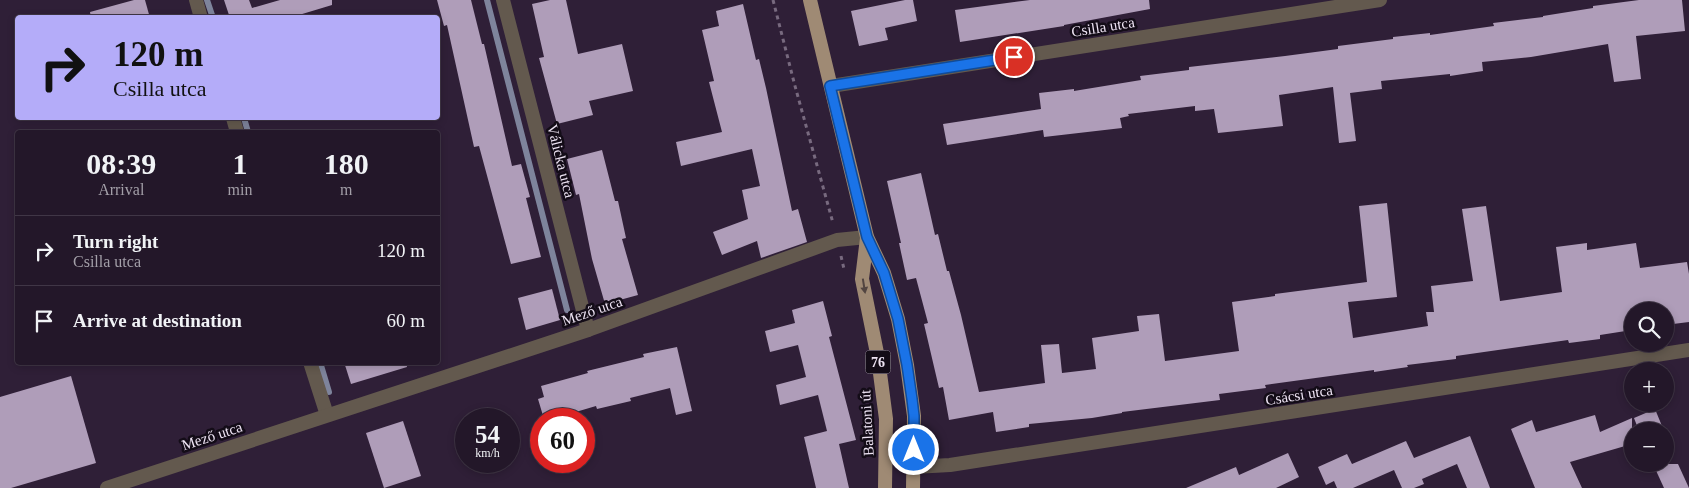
<!DOCTYPE html>
<html lang="en">
<head>
<meta charset="utf-8">
<style>
  body { margin:0; font-family:"Times New Roman",serif; background:#2b2031; color:#f1f3f6; height:100vh; display:flex; flex-direction:column; font-size:19px; white-space:nowrap }
  * { box-sizing:border-box; margin:0 }
  p { font-size:16px; color:#a39fa8 }
  .icon { flex:none; width:28px; height:28px; fill:none; stroke:currentColor; stroke-width:2; stroke-linecap:round; stroke-linejoin:round }
  .map { position:relative; flex:1; overflow:hidden }
  .details { position:absolute; left:15px; top:130px; width:425px; height:235px; display:flex; flex-direction:column; background:#231729; border-radius:5px; box-shadow:0 2px 8px #0003,0 0 0 1px #403646 }
  .details>* { flex:none }
  .guide { position:absolute; left:15px; top:15px; width:425px; height:105px; border-radius:5px; box-shadow:0 2px 8px #0003,0 0 0 1px #403646; background:#b4acf9; color:#111; overflow:hidden }
  .tools { position:absolute; left:1624px; top:302px; display:grid; gap:10px }
  .tools a { display:grid; place-items:center; width:50px; height:50px; border-radius:50%; background:#231729; box-shadow:0 2px 8px #0003,0 0 0 1px #403646; font-size:25px }
  .speed { position:absolute; left:455px; top:408px; display:flex; gap:10px; font-size:25px; font-weight:700; text-align:center }
  .speed>* { display:grid; place-content:center; width:65px; height:65px; border-radius:50%; background:#231729; box-shadow:0 2px 8px #0003,0 0 0 1px #403646; line-height:1 }
  .speed small { font-size:12px; font-weight:400 }
  .speed .limit { border:8px solid #d22; background:#fff; color:#111 }
  .pin { position:absolute; display:grid; place-items:center; width:42px; height:42px; color:#fff; margin:-21px; border:2px solid #fff; border-radius:50%; box-shadow:0 1px 5px #0007 }
  .me { position:absolute; width:55px; margin:-28px; rotate:0deg; stroke-linejoin:round; filter:drop-shadow(0 0 4px #0008) }
  .turn { display:flex; align-items:center; gap:18px; height:105px; padding:0 15px; font-size:22px }
  .turn .icon { width:65px; height:65px; stroke-width:2.5 }
  .turn b { display:block; font-size:35px; line-height:42px }
  .eta { display:flex; justify-content:space-evenly; align-items:center; height:85px; text-align:center }
  .eta b { font-size:30px; font-weight:700; line-height:35px }
  ul { padding:0; list-style:none }
  li { display:flex; align-items:center; gap:15px; height:70px; padding:0 15px; border-top:1px solid #403646 }
  li div { flex:1 }
  li b { display:block; font-size:19px }
  li em { font-style:normal }
  .map>svg:first-child { display:block }
</style>
</head>
<body>
<div class="map">
<svg width="1689" height="488" viewBox="0 0 1689 488">
  <rect width="100%" height="100%" fill="#2f1f37"/>
  <g fill="none" stroke-linecap="round" stroke-linejoin="round">
    <!-- stream -->
    <g stroke="#7e849c" stroke-width="6">
      <path d="M207,0l6,18"/>
      <path d="M487,0l80,310"/>
      <path d="M244,118l4,14"/>
      <path d="M320,362l9,30"/>
    </g>
  </g>
  <!-- building -->
  <g fill="#af9db9">
    <path d="M134,0h11l5,18h-59l-1,-6z"/>
    <path d="M224,0h25l3,8 28,-8h52v5l-43,13h-59z"/>
    <path d="M437,0h34l11,44h2l28,122 9,-2 9,33 -4,1 15,59 -30,7 -32,-118 -5,1 -27,-122 -3,1z"/>
    <path d="M550,0h16l12,54 44,-10 11,47 -44,10 4,14 -36,9 -18,-66 5,-1 -12,-53z"/>
    <path d="M905,0h8l4,21 -32,7 3,12 -29,6 -8,-35z"/>
    <path d="M1030,0h119l1,9 -86,16v1l-104,16 -5,-32z"/>
    <path d="M1639,0h43l3,31 -49,5 5,43 -27,3 -6,-38 -77,13 -49,5 1,9 -33,5v-2l-69,7 1,8 -32,4 6,48 -17,2 -6,-56 -54,8 4,31 -65,7 -4,-24 -19,2v-5l-67,8 1,2 -9,2 2,10 -78,9 -1,-7 -96,15 -4,-21 98,-15 -2,-16 35,-4v2l67,-11 -1,-4 49,-6v-3l96,-11 53,-7v-3l55,-7v-2l37,-4v2l64,-9 -1,-3 50,-6v-1l50,-8v-2z"/>
    <path d="M743,4l13,56 3,-1 7,29 26,123 6,-2 9,33 -46,16 -4,-17 -35,14 -9,-23 35,-13 -6,-29 18,-4 -8,-37 -71,17 -5,-24 46,-10 -13,-50 5,-1 -12,-51 17,-4 -3,-15z"/>
    <path d="M602,150l13,51h3l8,37 -4,1 16,56 -33,9 -13,-45 -13,-65 -3,1 -9,-36z"/>
    <path d="M921,173l14,62 3,-1 9,37h2l12,44 18,77 66,-9 -4,-38 18,-1 3,29 34,-4 -4,-31 47,-7 -2,-15 22,-2 6,47 74,-10 -7,-49 43,-6v-2l92,-12 -8,-76 28,-3 10,94 -49,5 5,36 75,-12 -2,-14h8l-3,-26 42,-5 -11,-72 24,-3 14,95 62,-9 -6,-45 31,-4v7l49,-7 4,25 47,-6 2,12v48l-24,3v-14h-33v19l-32,5v4l-31,4 -1,-3 -112,16v3l-49,6 1,2 -34,5v-2l-109,15 1,3 -47,6 1,6 -98,12v1l-30,5 -63,6v3l-33,5 -3,-20 -44,8 -6,-33 -4,1 -15,-64 4,-1 -12,-45 -9,2 -8,-37h2l-14,-62z"/>
    <path d="M552,289l8,31 -34,10 -8,-32z"/>
    <path d="M823,301l9,35 -3,1 27,103 -17,4 10,44h-33l-12,-51 23,-6 -9,-36 -38,10 -4,-20 30,-8 -8,-32 -28,7 -5,-21 30,-8 -3,-13z"/>
    <path d="M677,347l15,64 -16,4 -6,-27 -40,10 1,3 -34,8 -1,-3 -44,13h-8l-6,-20 6,-2 -3,-11 47,-13 -1,-2 57,-14 -1,-3z"/>
    <path d="M344,362h62l1,5 -56,17z"/>
    <path d="M71,376l25,87 -85,25h-11v-91z"/>
    <path d="M1655,409l9,22h-25l-5,-13z"/>
    <path d="M1595,415l5,17 32,-14v26l-62,18 12,26h-47l-24,-59 21,-9 4,12z"/>
    <path d="M403,421l18,55 -37,12 -18,-55z"/>
    <path d="M1470,436l20,52h-23l-10,-24 -35,15 2,5 -10,4h-12l-8,-18 -41,18h-16l-3,-7 -8,4 -8,-18 29,-13 5,10 54,-23 8,17z"/>
    <path d="M1288,453l11,24 -23,11h-90l50,-21 3,8z"/>
    <path d="M1653,464h25l11,24h-25z"/>
  </g>
  <g fill="none" stroke-linecap="round" stroke-linejoin="round">
    <!-- path -->
    <g stroke="#786a7f" stroke-width="3" stroke-dasharray="4 4" stroke-linecap="butt">
      <path d="M773,0l22,86 38,137"/>
      <path d="M841,256l3,13"/>
    </g>
    <!-- minor -->
    <g stroke="#63594e" stroke-width="14">
      <path d="M196,0l5,18"/>
      <path d="M503,0l85,330"/>
      <path d="M831,86l549,-86"/>
      <path d="M233,118l4,14"/>
      <path d="M310,362l17,53"/>
      <path d="M914,467l36,-2 739,-115"/>
      <path d="M107,488l481,-158 249,-90 30,-3"/>
    </g>
    <!-- primary -->
    <g stroke="#9f8a74" stroke-width="14">
      <path d="M810,0l57,237 17,36 14,46 9,46 7,51 -1,72"/>
      <path d="M867,238l-5,41 16,79 8,61 -1,69"/>
    </g>
  </g>
  <!-- one-way arrows -->
  <defs><path id="oneway-solid" d="M-6-.8H1V-3.2L6.5 0L1 3.2V.8H-6Z" transform="scale(1.25)"/></defs>
  <use fill="#524541" href="#oneway-solid" transform="translate(864 286) rotate(81)"/>
  <g fill="none" stroke-linecap="round" stroke-linejoin="round">
    <!-- route casing -->
    <g stroke="#114b97" stroke-width="12">
      <path id="route" d="M914,450v-34l-2,-17 -5,-34 -9,-46 -14,-46 -17,-36 -37,-151 184,-29"/>
    </g>
    <!-- route -->
    <use href="#route" stroke="#1a73e8" stroke-width="9"/>
  </g>
  <g text-anchor="middle" stroke-width="5" stroke-linejoin="round" paint-order="stroke">
    <!-- shield labels -->
    <rect fill="#130c17" stroke="#aca2b1" stroke-width="1" x="865.5" y="350.5" width="25" height="23" rx="4"/>
    <g font-size="14" font-weight="bold" fill="#ede3f3">
      <text x="878" y="367">76</text>
    </g>
    <!-- street labels -->
    <g font-size="15" fill="#ede3f3" stroke="#130c17">
      <text transform="translate(1103 27) rotate(-9)" y="5">Csilla utca</text>
      <text transform="translate(561 161) rotate(76)" y="5">Válicka utca</text>
      <text transform="translate(592 311) rotate(-19)" y="5">Mező utca</text>
      <text transform="translate(1299 395) rotate(-9)" y="5">Csácsi utca</text>
      <text transform="translate(867 423) rotate(-93)" y="5">Balatoni út</text>
      <text transform="translate(212 436) rotate(-18)" y="5">Mező utca</text>
    </g>
  </g>
</svg>
<div class="tools">
<a><svg class="icon" aria-label="search" viewBox="0 0 24 24"><circle cx="10" cy="10" r="6"/><path d="M15 15l6 6"/></svg></a>
<a>+</a>
<a>−</a>
</div>
<div class="speed"><div>54<small>km/h</small></div><div class="limit">60</div></div>
<div class="pin" style="left:1014px;top:57px;background:#d93025"><svg class="icon" aria-label="arrive" viewBox="0 0 24 24"><path d="M6 21V4h12l-3 4 3 4H6"/></svg></div>
<svg class="me" style="left:914px;top:450px" viewBox="-20 -20 40 40"><circle r="17" fill="#1a73e8" stroke="#fff" stroke-width="3"/><path d="M0-11L8 9 0 5-8 9z" fill="#fff"/></svg>
<div class="guide">
<div class="turn"><svg class="icon" aria-label="right" viewBox="0 0 24 24"><path d="M7 20v-9h11M14 6l5 5-5 5"/></svg><div><b>120 m</b>Csilla utca</div></div>
</div>
<section class="details">
<div class="eta">
<div><b>08:39</b><p>Arrival</p></div>
<div><b>1</b><p>min</p></div>
<div><b>180</b><p>m</p></div>
</div>
<ul>
<li><svg class="icon" aria-label="right" viewBox="0 0 24 24"><path d="M7 20v-9h11M14 6l5 5-5 5"/></svg><div><b>Turn right</b><p>Csilla utca</p></div><em>120 m</em></li>
<li><svg class="icon" aria-label="arrive" viewBox="0 0 24 24"><path d="M6 21V4h12l-3 4 3 4H6"/></svg><div><b>Arrive at destination</b></div><em>60 m</em></li>
</ul>
</section>
</div>
</body>
</html>
